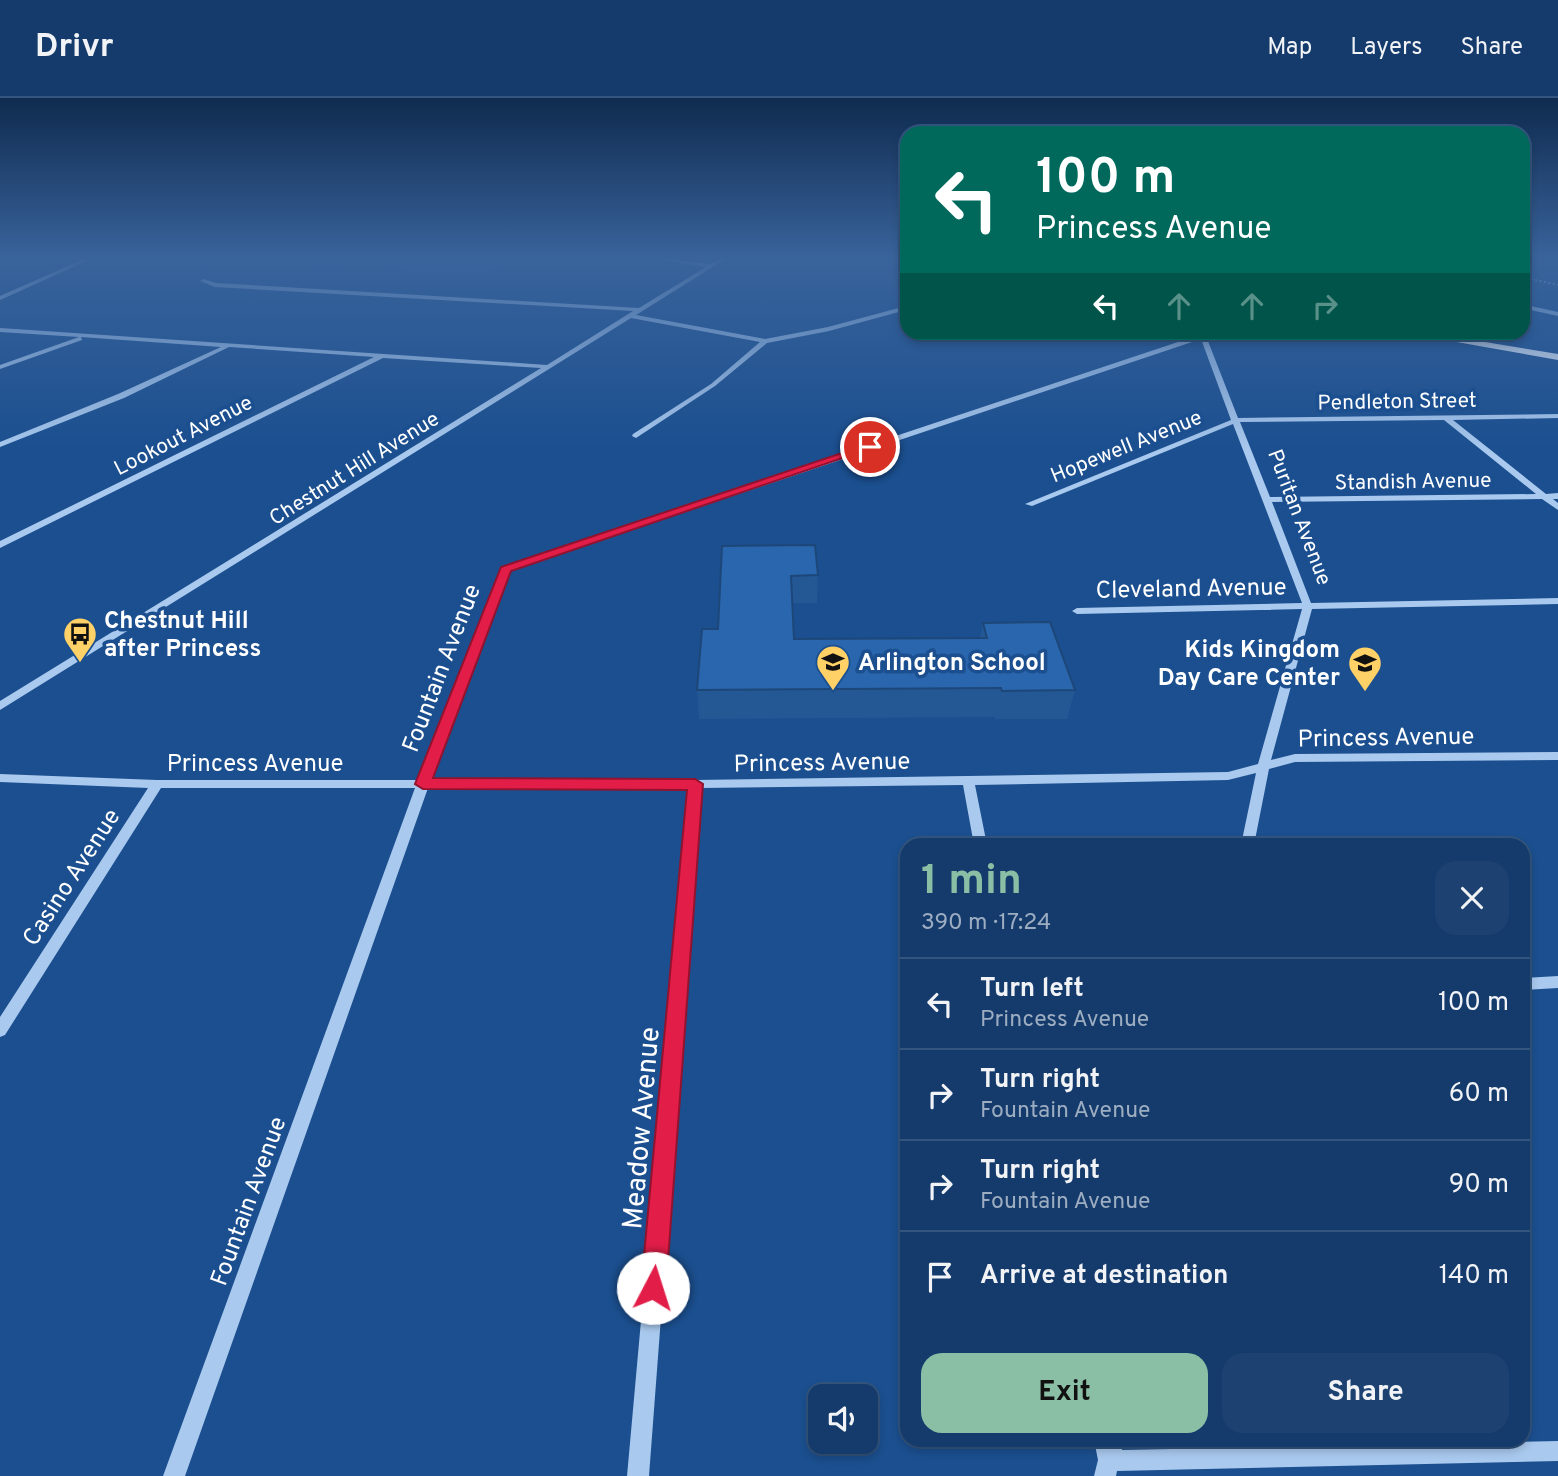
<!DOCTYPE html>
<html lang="en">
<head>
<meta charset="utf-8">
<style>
  body { margin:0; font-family:Overpass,sans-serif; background:#1d4271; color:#f1f3f6; height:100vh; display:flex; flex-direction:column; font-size:26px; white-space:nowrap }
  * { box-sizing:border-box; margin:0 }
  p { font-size:23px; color:#9dadc1 }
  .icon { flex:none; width:38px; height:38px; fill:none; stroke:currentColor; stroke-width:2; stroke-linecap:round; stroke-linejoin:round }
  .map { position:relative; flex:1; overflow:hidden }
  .drawer { position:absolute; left:900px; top:740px; width:630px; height:609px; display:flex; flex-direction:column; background:#143b6b; border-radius:21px; box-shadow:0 4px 10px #0003,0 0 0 2px #33557e }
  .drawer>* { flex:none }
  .hud { position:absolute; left:900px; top:28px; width:630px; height:214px; border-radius:21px; box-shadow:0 4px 10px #0003,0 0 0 2px #33557e; background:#00695c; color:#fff; overflow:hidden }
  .fabs { position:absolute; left:808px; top:1286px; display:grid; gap:14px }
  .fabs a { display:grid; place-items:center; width:70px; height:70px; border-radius:14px; background:#143b6b; box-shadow:0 4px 10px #0003,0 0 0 2px #33557e; font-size:35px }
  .pin { position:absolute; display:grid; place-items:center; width:60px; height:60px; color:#fff; margin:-30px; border:4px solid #fff; border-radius:50%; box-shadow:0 2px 7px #0007 }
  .me { position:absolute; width:77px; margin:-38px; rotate:5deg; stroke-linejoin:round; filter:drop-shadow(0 0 5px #0008) }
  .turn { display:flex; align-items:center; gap:24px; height:147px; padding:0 21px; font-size:32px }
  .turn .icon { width:91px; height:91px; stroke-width:2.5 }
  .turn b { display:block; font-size:49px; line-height:60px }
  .lanes { display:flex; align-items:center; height:66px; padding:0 21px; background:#0003; justify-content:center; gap:35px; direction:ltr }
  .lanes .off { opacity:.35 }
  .round { display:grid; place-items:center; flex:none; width:74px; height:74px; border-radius:21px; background:#1d4271 }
  .summary { display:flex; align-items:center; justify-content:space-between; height:119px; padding:0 21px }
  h1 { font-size:42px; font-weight:700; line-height:52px; color:#8abfa5 }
  .button { display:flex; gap:14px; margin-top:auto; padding:14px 21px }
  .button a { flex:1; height:80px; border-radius:21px; background:#8abfa5; color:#111; font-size:28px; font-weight:700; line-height:80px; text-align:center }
  .button a+a { background:#1d4271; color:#f1f3f6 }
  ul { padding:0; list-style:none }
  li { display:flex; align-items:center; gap:21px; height:91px; padding:0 21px; border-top:2px solid #33557e }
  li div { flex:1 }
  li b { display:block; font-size:26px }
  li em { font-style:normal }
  header { display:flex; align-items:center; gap:42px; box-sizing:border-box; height:98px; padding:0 35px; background:#143b6b; border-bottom:2px solid #33557e }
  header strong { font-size:33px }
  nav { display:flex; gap:38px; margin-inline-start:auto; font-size:24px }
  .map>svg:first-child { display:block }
</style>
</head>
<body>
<header>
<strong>Drivr</strong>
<nav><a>Map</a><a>Layers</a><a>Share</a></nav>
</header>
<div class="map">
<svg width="1558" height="1378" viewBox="0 0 1558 1378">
  <rect width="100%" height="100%" fill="#1b4f8f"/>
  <!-- green -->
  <path fill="#2461a8" d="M160,160h224l28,5 26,-5h80c-14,8 -27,14 -43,17 -40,6 -77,-9 -114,-10 -9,0 -17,4 -26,3 -23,0 -46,-3 -69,-3 -36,0 -71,5 -104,-2z"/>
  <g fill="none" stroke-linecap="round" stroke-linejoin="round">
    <!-- path -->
    <path stroke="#a9c9ee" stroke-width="2" stroke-dasharray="2 2.5" stroke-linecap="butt" d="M1522,179l36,8"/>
    <!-- minor -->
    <g fill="#a9c9ee" fill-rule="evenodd">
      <path d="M86,160l5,1 -91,41v-4z"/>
      <path d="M651,160l59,6 11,-6h6l-91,57 129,24 63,-12 78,-21v4l-77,21 -62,12 -52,43 -79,52 -4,-2 1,-2 78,-50 49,-42 -129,-24 -631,392v-9l541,-333 -158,-10 -383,190v-7l374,-184 -145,-10 -105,51 -124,49v-5l118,-48 103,-47 -140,-10 1,3 -82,29v-4l79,-28 -79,-5v-4l547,37 86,-54 -418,-24 -15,-6 3,-2 13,4 423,25 67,-41z"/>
      <path d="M1522,206l36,8v4l-36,-8z"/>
      <path d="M1198,234h6l2,4 32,82 320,-4v4l-105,2 93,74 12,-1v6h-5l5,4v7l-16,-11 -270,3 39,101 247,-5v6l-246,5 -41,151 24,-6 263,-2v8l-263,2 -26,7 -15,76h-13l15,-72 -28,7 -253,5 12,60h-13l-11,-60 -262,3 -52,688h-22l62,-688h-261l-243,688h-22l252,-688h-254l-156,247 -5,2v-20l148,-229 -148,-6v-8l157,6h262l83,-213 697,-232zM1201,241l30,81 -206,84 7,2 201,-82 69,179 -225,5 -5,3 5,3 225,-5 -44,155 -30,8 -533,8h-264l78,-209zM1444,322l92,74 -266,3 -30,-75z"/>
      <path d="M1558,878v12l-36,2v-12z"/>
      <path d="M1094,1342h30l-2,10 436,-9v20l-441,10 -1,5h-22l4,-16z"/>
    </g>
    <!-- major -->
    <path fill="#f0f6ff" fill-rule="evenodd" d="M1400,234h24l134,22v6z"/>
  </g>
  <!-- wall -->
  <path fill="#245895" d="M815,447l3,30 -1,28h-25l2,36 186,-1 3,-15 92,67 -8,29h-72v-2l-296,2 -2,-29 21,-61z"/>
  <!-- building -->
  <path fill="#2a66ad" stroke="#1d4779" stroke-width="2" d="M815,447l3,30 -27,1 3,63 193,-1 -4,-15 67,-1 25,68 -73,1 -1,-3 -304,2 5,-61h16l4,-83z"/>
  <!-- sky -->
  <linearGradient id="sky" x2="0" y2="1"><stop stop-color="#0f2b4f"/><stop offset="0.45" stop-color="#39639b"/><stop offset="1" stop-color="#39639b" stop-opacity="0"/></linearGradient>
  <rect width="1558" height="353" fill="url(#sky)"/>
  <!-- route -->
  <path fill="#e11d48" stroke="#92132f" stroke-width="2" d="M866,347l9,2 -364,124 -78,207 262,1 8,5 -37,504 -4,9 -9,3 -8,-3 -4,-9 46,-498 -264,-1 -8,-5 86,-217z"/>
  <!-- icons -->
  <defs>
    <g id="bus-pin" transform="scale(1.75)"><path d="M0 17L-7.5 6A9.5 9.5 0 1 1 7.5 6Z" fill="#ffd166" stroke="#1b4f8f"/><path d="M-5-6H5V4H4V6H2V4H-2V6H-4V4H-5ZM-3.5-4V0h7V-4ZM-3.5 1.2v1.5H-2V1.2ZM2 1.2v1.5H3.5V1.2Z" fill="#111"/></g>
    <g id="school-pin" transform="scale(1.75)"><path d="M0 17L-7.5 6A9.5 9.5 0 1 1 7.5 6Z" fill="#ffd166" stroke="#1b4f8f"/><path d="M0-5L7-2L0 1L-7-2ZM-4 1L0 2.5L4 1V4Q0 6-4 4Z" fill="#111"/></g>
  </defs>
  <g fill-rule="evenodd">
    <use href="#bus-pin" x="80" y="536"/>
    <use href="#school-pin" x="833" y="564"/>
    <use href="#school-pin" x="1365" y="565"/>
  </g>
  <g text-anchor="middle" stroke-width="7" stroke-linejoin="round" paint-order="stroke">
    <!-- far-street labels -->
    <g font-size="21" fill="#fff" stroke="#1b4f8f">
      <text transform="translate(1397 303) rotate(-1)" y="7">Pendleton Street</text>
      <text transform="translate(183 337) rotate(-27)" y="7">Lookout Avenue</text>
      <text transform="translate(1126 348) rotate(-22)" y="7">Hopewell Avenue</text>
      <text transform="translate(354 370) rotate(-32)" y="7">Chestnut Hill Avenue</text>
      <text transform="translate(1413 383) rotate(-1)" y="7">Standish Avenue</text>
      <text transform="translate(1300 419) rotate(69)" y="7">Puritan Avenue</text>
    </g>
    <!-- street labels -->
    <g font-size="24" fill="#fff" stroke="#1b4f8f">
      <text transform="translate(1191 490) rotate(-1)" y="8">Cleveland Avenue</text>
      <text transform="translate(441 570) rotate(-69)" y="8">Fountain Avenue</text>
      <text transform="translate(1386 639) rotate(-1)" y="8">Princess Avenue</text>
      <text transform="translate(822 664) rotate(-1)" y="8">Princess Avenue</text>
      <text x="255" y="673">Princess Avenue</text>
      <text transform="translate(71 779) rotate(-57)" y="8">Casino Avenue</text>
      <text transform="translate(248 1103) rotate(-70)" y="8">Fountain Avenue</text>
    </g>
    <!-- poi labels -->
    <g font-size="24" font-weight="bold" fill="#fff" stroke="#1b4f8f" text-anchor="start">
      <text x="104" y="530">Chestnut Hill<tspan x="104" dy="28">after Princess</tspan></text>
      <text x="1340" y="559" text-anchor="end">Kids Kingdom<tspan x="1340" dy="28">Day Care Center</tspan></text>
      <text x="858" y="572">Arlington School</text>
    </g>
    <!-- near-street labels -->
    <g font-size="28" fill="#fff" stroke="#1b4f8f">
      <text transform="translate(640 1030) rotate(-85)" y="10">Meadow Avenue</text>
    </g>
  </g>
</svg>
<div class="fabs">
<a><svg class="icon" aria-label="sound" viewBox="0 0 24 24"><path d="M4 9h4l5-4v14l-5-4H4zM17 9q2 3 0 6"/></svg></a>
</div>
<div class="pin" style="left:870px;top:349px;background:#d93025"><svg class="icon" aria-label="arrive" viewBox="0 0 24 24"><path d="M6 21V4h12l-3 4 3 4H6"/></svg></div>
<svg class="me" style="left:653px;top:1190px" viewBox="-20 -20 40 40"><circle r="19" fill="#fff"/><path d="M0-13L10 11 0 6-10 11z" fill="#e11d48"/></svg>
<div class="hud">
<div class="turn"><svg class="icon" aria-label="left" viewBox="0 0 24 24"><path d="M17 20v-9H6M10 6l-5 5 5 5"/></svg><div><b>100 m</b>Princess Avenue</div></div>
<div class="lanes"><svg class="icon" aria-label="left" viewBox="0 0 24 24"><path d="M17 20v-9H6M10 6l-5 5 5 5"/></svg><svg class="icon off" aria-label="ahead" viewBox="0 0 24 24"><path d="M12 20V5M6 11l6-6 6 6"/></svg><svg class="icon off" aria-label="ahead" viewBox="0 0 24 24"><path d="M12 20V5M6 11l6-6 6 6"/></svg><svg class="icon off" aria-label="right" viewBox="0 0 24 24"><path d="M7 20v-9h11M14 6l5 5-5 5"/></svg></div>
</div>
<section class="drawer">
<div class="summary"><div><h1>1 min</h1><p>390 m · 17:24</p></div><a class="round"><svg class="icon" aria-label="close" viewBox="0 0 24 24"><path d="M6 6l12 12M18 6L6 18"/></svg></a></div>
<ul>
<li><svg class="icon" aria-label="left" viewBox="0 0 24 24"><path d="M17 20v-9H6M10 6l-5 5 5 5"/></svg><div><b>Turn left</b><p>Princess Avenue</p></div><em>100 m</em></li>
<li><svg class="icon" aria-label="right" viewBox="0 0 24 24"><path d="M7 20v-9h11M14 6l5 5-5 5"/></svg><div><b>Turn right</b><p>Fountain Avenue</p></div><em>60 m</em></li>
<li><svg class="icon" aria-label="right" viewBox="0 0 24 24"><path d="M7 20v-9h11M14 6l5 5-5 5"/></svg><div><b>Turn right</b><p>Fountain Avenue</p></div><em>90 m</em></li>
<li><svg class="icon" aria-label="arrive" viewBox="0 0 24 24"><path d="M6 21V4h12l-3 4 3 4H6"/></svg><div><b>Arrive at destination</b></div><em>140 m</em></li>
</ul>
<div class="button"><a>Exit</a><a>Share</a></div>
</section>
</div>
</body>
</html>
